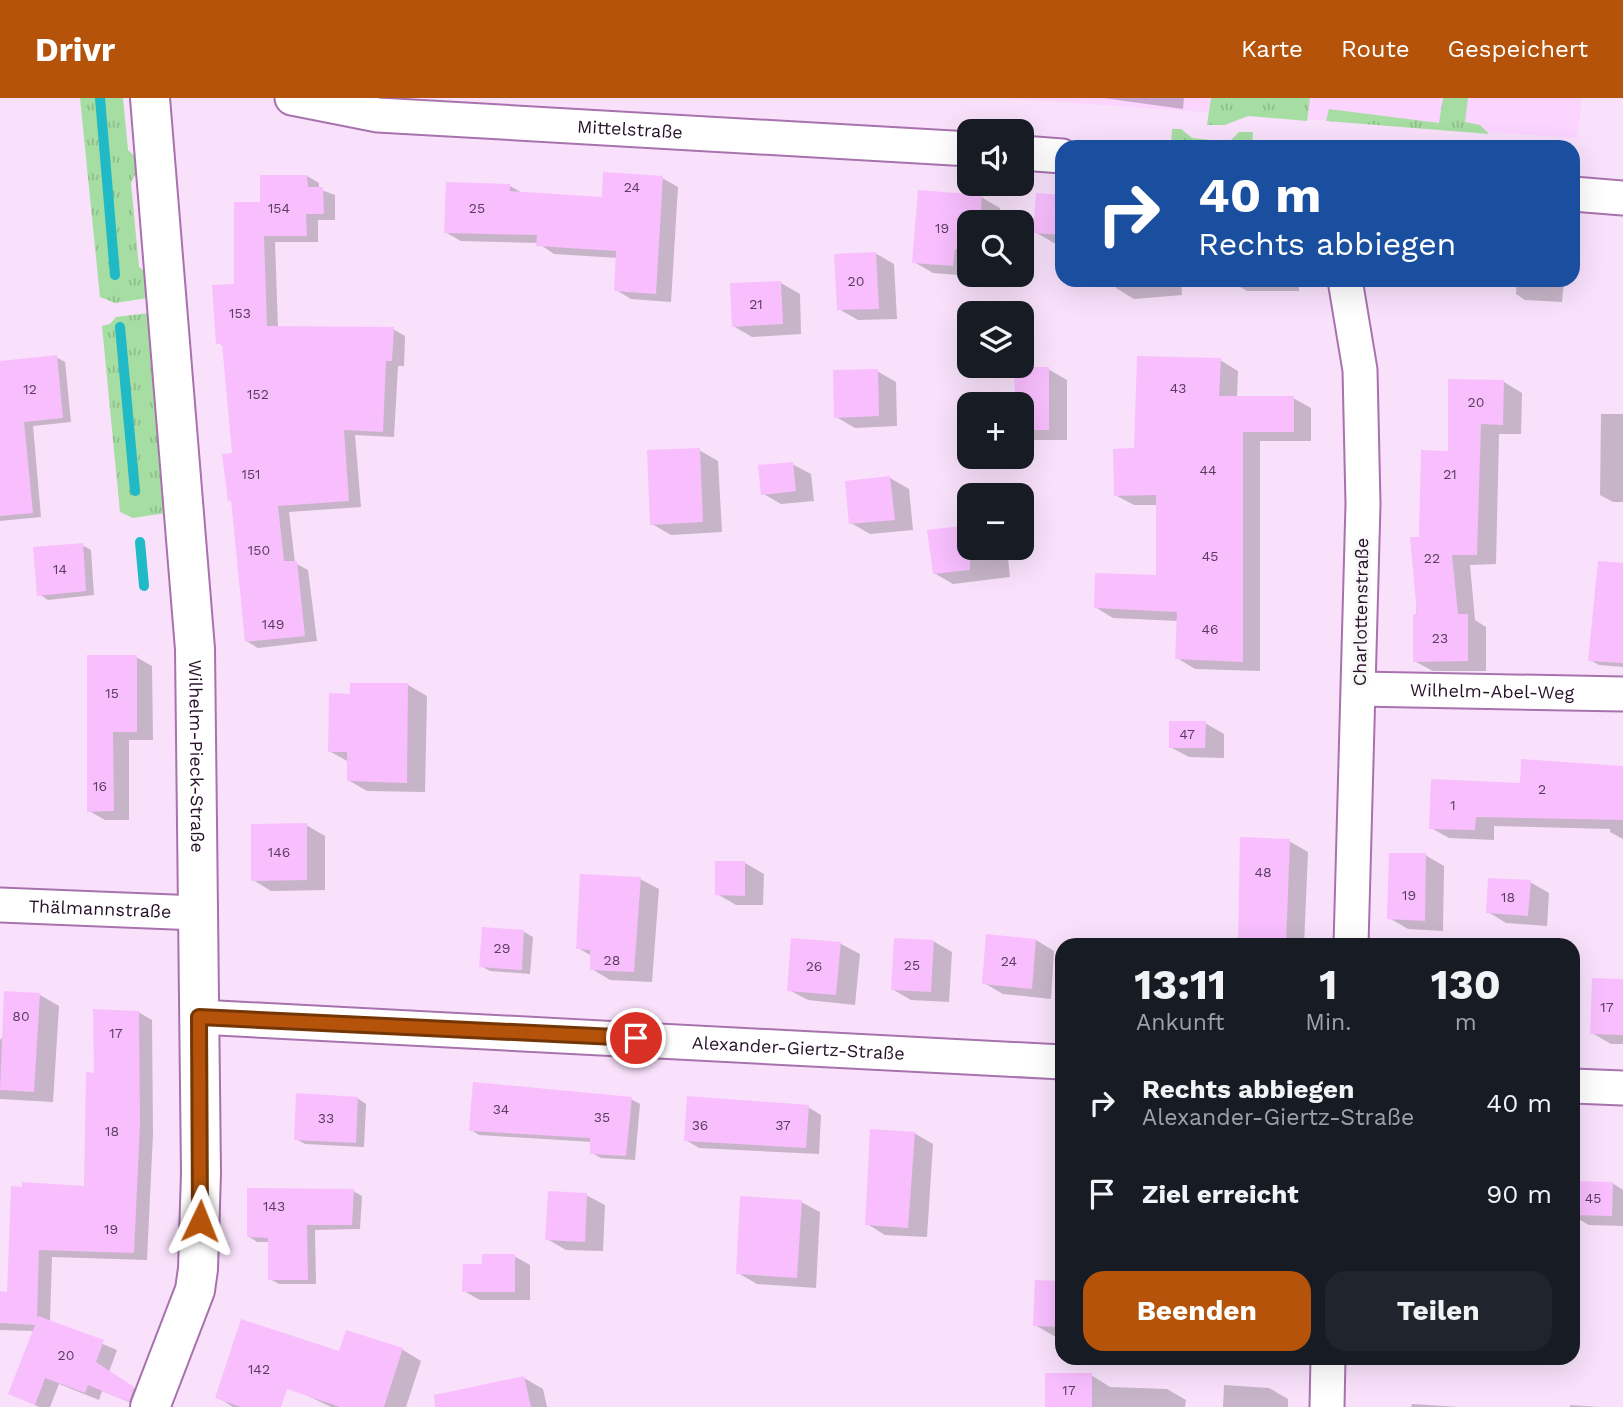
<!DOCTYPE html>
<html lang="de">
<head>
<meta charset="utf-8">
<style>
  body { margin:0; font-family:"Work Sans",sans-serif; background:#20242c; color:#f1f3f6; height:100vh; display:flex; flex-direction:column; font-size:26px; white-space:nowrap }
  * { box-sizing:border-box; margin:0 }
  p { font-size:23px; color:#9ea1a6 }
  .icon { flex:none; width:38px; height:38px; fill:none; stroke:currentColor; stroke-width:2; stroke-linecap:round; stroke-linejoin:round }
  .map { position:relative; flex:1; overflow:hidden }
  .drawer { position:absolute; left:1055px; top:840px; width:525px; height:427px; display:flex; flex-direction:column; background:#171b24; border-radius:21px; box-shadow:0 7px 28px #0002 }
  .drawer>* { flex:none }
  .banner { position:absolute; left:1055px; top:42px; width:525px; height:147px; border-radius:21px; box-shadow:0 7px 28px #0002; background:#1a4fa0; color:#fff; overflow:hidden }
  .buttons { position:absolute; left:957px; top:21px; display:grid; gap:14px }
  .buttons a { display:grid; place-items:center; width:77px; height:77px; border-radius:14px; background:#171b24; box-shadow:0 7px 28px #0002; font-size:35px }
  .pin { position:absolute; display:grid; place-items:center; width:60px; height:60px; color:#fff; margin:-30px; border:4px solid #fff; border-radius:50%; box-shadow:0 2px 7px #0007 }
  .me { position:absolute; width:77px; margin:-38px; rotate:2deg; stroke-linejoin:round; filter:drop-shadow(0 0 5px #0008) }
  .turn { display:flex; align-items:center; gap:24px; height:147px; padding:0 28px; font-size:32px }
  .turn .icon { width:91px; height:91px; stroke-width:2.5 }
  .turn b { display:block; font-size:49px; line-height:60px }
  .eta { display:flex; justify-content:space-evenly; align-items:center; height:119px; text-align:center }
  .eta b { font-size:42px; font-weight:700; line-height:49px }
  .cta { display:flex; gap:14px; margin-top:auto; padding:14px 28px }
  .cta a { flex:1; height:80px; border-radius:21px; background:#b45309; color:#fff; font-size:28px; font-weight:700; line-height:80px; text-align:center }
  .cta a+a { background:#20242c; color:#f1f3f6 }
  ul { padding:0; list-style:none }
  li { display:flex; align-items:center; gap:21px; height:91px; padding:0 28px }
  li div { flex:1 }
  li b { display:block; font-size:26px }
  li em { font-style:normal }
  header { display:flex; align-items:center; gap:42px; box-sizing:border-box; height:98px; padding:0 35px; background:#b45309; color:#fff }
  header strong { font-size:33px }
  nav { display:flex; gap:38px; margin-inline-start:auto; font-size:24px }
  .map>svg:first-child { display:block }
</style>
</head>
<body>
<header>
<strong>Drivr</strong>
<nav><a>Karte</a><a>Route</a><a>Gespeichert</a></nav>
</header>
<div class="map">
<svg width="1623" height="1309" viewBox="0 0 1623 1309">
  <defs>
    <pattern id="grass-tufts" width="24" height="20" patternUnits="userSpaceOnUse" patternTransform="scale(1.75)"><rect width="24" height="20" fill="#a6dda2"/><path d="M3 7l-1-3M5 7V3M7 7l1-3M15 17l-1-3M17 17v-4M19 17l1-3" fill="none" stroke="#8fbd8c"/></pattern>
  </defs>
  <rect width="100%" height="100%" fill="#f9e1fb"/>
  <!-- built -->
  <path fill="#fbd4ff" d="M1002,0h580l-5,40z"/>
  <!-- grass -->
  <g fill="url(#grass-tufts)">
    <path d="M80,0h43l5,52 13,12 -10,21 8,84 13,9 -4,22 -33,5 -15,-6z"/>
    <path d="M1211,0h99l-3,23 -59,-5 -23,9h-18z"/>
    <path d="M1443,0h25l-3,24 15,3 9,9 -163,-13 3,-12 110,14z"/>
    <path d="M1172,31h9l11,9 37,4 10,-10h14l-1,15h-81z"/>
    <path d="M149,215l24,199 -40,6 -13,-6 -18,-186 8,-2 6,-7z"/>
  </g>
  <!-- shadow -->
  <g fill="#0003">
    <path d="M1103,0h81l-1,11z"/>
    <path d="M307,78l12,7v6l16,6v25h-17v22h-43l3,86 115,1 12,7 -1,30h-6l-4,71 -39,-2 6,72 -72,5 6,51 13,7 9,71 -59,7 -12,-7 -13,-139 -3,-2 4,-46 -10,-108 -6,-3 43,-140z"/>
    <path d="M662,80l16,9 -7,115 -40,-3 -15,-9 2,-32 -64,-4 -16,-11 -77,-2 -16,-9 65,-46 14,8 79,5z"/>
    <path d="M1038,97l24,2v46h-8l-19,-11z"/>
    <path d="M981,99l19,11 -1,14h-29l1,54 -38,-3 -19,-11z"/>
    <path d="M875,155l19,11 3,55 -39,1 -19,-11z"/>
    <path d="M1115,182h66l1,15 -48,4 -18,-11z"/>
    <path d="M1228,182h71v11h-52z"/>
    <path d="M1517,182h47l-2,22 -37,-2 -9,-6z"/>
    <path d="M781,185l19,11 1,40 -49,3 -19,-11z"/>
    <path d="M56,259l9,5 6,60 -38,4 8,91 -41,4v-158z"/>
    <path d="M1220,262l18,11 -1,27h56l18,10v33h-51v230l-65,-2 -18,-11 1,-37 -65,-3 -18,-11 62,-30 1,-72h-24l-19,-10 21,-45z"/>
    <path d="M1016,271h32l19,11v60h-32l-13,-8v-28h-6z"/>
    <path d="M877,273l19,11 1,44 -42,2 -19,-11z"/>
    <path d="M1504,284l18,11 -1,41h-22l-3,130 -26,1 5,55 11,7v44h-53l-19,-10 6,-123 30,-85z"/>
    <path d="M1601,316h22v88h-10l-13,-7z"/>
    <path d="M699,352l19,11 4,71 -51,3 -19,-11z"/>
    <path d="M792,366l19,10 3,27 -33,3 -19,-11z"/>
    <path d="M890,380l19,11 4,41 -43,4 -19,-11z"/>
    <path d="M82,447l9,5 3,45 -46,5 -9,-6z"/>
    <path d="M970,450h37l3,29 -57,7 -19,-11z"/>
    <path d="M1623,467v102l-24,-2 -9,-5z"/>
    <path d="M89,559h47l16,9 1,74h-24v80h-24l-16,-9z"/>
    <path d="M408,587l19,11 -2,96 -58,-1 -19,-11 1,-18 -20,-11 22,-56z"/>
    <path d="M1205,625l19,11v24l-35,-1 -19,-10z"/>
    <path d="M1623,669v72l-13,-7v-3l-116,-3v14l-45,-2 -18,-10 91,-43z"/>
    <path d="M306,727l19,11v54l-54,1 -18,-11z"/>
    <path d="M1241,741l48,2 19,11 -4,93h-65z"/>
    <path d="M1425,757l19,11 -1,65 -35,-2 -19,-11z"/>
    <path d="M745,765l19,11 -1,31h-27l-19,-11z"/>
    <path d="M640,781l19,10 -7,93 -42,-2 -18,-11v-13l-14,-8z"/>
    <path d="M1530,784l19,11 -2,33 -41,-3 -18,-11z"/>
    <path d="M524,834l9,5 -3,37 -40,-3 -9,-5z"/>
    <path d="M793,842l48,4 19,10 -5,51 -47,-5 -19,-10z"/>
    <path d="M1036,842l18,11 -3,48 -48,-5 -19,-11z"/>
    <path d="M933,843l19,11 -3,50 -38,-2 -19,-11z"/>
    <path d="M1092,843l47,2 3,2h-51z"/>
    <path d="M1623,883v63h-12l-19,-11z"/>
    <path d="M40,897l19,11 -6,96 -53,-3v-59z"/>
    <path d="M138,914l14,8 1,114 -6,126 -95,-3 -2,65 67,28 -8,22 38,25 -6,10 -39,-16 -3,9 -40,-16 -9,23h-11l-29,-14 24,-62 -34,-1v-37l9,1 4,-106h73l10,-113z"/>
    <path d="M357,1000l9,6 -2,43 -59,-3 -9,-5z"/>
    <path d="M631,1001l9,5 -5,56 -34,-2 -9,-5v-11l-113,-7 -8,-5z"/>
    <path d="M808,1009l13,8 -2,39 -120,-6 -13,-8z"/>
    <path d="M914,1035l19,11 -6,93 -42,-2 -18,-11z"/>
    <path d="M1573,1085h39l11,7v36l-34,-1 -16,-9z"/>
    <path d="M353,1093l9,5 -2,33 -45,1 1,54h-37l-9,-5v-37h-13l-9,-6z"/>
    <path d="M586,1097l19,10 -2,46 -37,-1 -19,-11z"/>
    <path d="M801,1104l19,10 -4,76 -59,-4 -19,-11z"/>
    <path d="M514,1158l16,9v35h-50l-16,-9z"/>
    <path d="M1036,1184l26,1v53h-8l-19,-11z"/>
    <path d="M347,1234l56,18 18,11 -15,46h-75l-31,-15 40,-38z"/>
    <path d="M1091,1277l19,12 57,2 19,11 -1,7h-138z"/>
    <path d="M524,1280l19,11 4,18h-60z"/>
    <path d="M1224,1287l45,3 19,11v8h-65z"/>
    <path d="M217,1299l52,10h-36z"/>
    <path d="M1412,1306l47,3h-48z"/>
    <path d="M1570,1307l29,2h-29z"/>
  </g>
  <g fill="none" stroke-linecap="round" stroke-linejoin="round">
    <!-- stream -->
    <g stroke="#1fbac6" stroke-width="10">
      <path d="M100,0l15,177"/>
      <path d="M120,229l15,164"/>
      <path d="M140,444l4,44"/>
    </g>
  </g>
  <!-- building -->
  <g fill="#f8befe">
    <path d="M603,74l60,4 -7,118 -42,-3 2,-40 -80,-5 1,-11 -93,-2 2,-51 64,2v7l92,6z"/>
    <path d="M260,77h47l1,12h15l1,27h-18l1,22h-43l3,90 127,1 -2,34h-6l-3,71 -39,-2 5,71 -71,5 6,55h13l8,75 -60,6 -14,-142 -3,1 -6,-47 10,-1 -10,-109h-6l-4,-59 22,-1v-82h26z"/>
    <path d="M918,92l64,5 -2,27h-10v28l-15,-1 -2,17 -41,-3z"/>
    <path d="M1036,95l26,2v40l-29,-2z"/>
    <path d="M876,154l3,57 -42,1 -3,-56z"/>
    <path d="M781,183l2,43 -51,3 -2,-44z"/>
    <path d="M57,257l6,63 -39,4 9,91 -33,3v-155z"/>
    <path d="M1137,258l84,2 -2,38h75v36h-51v230l-68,-3 2,-47 -83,-4 1,-35 61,2v-80l-42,1 -1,-47 21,-1z"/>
    <path d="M1014,269h35v63h-27v-26h-7z"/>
    <path d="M878,271l1,47 -45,2 -1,-48z"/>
    <path d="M1448,281l56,1 -1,45 -22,-1 -4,131h-25l6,59h10v47l-55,1v-48h4l-7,-77h9l2,-87 27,1z"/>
    <path d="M700,350l3,74 -53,3 -3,-75z"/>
    <path d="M793,364l3,29 -35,4 -3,-30z"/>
    <path d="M890,378l5,44 -46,4 -4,-43z"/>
    <path d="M970,427v45l-37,4 -6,-44z"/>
    <path d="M83,445l3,48 -49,5 -4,-49z"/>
    <path d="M1598,463l25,2v100l-35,-2z"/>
    <path d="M87,557h50v77h-24l1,79 -27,1z"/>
    <path d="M350,585h58l-1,100 -60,-2v-29h-19l1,-59 21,1z"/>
    <path d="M1169,623h37l-1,27h-36z"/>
    <path d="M1521,661l102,7v54l-147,-3 -1,13 -46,-1 2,-50 89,4z"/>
    <path d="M307,725v57l-56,1v-57z"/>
    <path d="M1240,739l50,2 -4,106h-48z"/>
    <path d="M1389,755h37l-1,68 -38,-2z"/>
    <path d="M715,763h30v35l-30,-1z"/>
    <path d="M580,776l61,3 -7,95 -44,-2v-20l-14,-1z"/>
    <path d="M1488,780l43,2 -3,36 -42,-3z"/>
    <path d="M482,829l42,3 -2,40 -43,-3z"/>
    <path d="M986,836l50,5 -4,50 -50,-5z"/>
    <path d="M791,840l50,4 -5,53 -49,-4z"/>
    <path d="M894,840l40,2 -3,52 -40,-2z"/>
    <path d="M1592,880l31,1v56l-33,-1z"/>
    <path d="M4,893l36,2 -6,99 -34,-2z"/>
    <path d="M93,911l46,2 1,114 -6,128 -95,-3 -2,69 1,-3 66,24 -8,22 38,25 -5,15 -41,-17 -3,8 -40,-15 -10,27 -27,-11 27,-69 -35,-2v-32l7,1 4,-106 11,1v-5l62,4 2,-114 8,1z"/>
    <path d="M473,984l159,15 -6,59 -36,-2v-16l-121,-7z"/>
    <path d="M296,995l62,4 -2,46 -62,-3z"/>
    <path d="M687,998l122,9 -3,43 -122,-7z"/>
    <path d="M870,1031l45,3 -7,96 -43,-3z"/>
    <path d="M1573,1083l40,1 -1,34 -39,-1z"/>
    <path d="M247,1090l107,1 -2,36h-45l1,55h-40v-42l-21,-1z"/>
    <path d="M548,1093l39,2 -2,49 -40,-2z"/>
    <path d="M740,1098l62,4 -5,78 -61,-4z"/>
    <path d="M482,1156h33v38h-53l1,-28h19z"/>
    <path d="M1035,1182l27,1v46l-29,-1z"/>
    <path d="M241,1221l98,32 7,-21 57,18 -19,59h-44l-53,-18 -6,18h-40l-26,-9z"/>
    <rect x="1045" y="1275" width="47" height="34"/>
    <path d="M524,1278l7,31h-96l-1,-12z"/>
  </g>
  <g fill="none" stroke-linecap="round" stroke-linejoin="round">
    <!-- minor casing -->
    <g stroke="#a872ae" stroke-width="37">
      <g id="minor">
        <path id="s1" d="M292,0l86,17 592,34"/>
        <path d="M1022,55l40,3"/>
        <path d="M1573,96l50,4"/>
        <path d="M1345,182l15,90 3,134 -12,441"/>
        <path id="s2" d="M1359,591l264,5"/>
        <path id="s3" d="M0,807l198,8"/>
        <path id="s4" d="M199,919l863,45"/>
        <path d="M1573,988l50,2"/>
        <path d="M1327,1309l1,-49"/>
      </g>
    </g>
    <!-- tertiary casing -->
    <g stroke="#a872ae" stroke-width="42">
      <g id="tertiary">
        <path id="s5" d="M150,0l45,551 6,524 -3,96 -3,21 -45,117"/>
      </g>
    </g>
    <!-- minor -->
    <use href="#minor" stroke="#fff" stroke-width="33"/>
    <!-- tertiary -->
    <use href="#tertiary" stroke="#fff" stroke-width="38"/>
  </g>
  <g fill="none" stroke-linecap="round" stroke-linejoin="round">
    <!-- route casing -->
    <g stroke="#753606" stroke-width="18">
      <path id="route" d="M200,1123l-1,-204 437,21"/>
    </g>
    <!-- route -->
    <use href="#route" stroke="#b45309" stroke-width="12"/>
  </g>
  <g text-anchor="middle" stroke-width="6" stroke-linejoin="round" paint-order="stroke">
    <!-- number labels -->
    <g font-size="14" fill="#5b3d5f">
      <text x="632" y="94">24</text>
      <text x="279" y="115">154</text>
      <text x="477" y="115">25</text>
      <text x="942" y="135">19</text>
      <text x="856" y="188">20</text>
      <text x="756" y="211">21</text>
      <text x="240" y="220">153</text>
      <text x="1178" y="295">43</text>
      <text x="30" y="296">12</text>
      <text x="258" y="301">152</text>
      <text x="1476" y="309">20</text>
      <text x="1208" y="377">44</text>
      <text x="251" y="381">151</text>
      <text x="1450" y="381">21</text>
      <text x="259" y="457">150</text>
      <text x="1210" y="463">45</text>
      <text x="1432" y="465">22</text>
      <text x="60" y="476">14</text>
      <text x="273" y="531">149</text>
      <text x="1210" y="536">46</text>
      <text x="1440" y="545">23</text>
      <text x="112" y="600">15</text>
      <text x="1187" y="641">47</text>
      <text x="100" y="693">16</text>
      <text x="1542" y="696">2</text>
      <text x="1453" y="712">1</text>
      <text x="279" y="759">146</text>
      <text x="1263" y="779">48</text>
      <text x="1409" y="802">19</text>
      <text x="1508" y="804">18</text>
      <text x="502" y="855">29</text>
      <text x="612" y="867">28</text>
      <text x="1009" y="868">24</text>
      <text x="912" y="872">25</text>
      <text x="814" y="873">26</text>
      <text x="1607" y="914">17</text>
      <text x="21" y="923">80</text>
      <text x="116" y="940">17</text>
      <text x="501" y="1016">34</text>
      <text x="602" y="1024">35</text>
      <text x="326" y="1025">33</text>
      <text x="700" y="1032">36</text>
      <text x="783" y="1032">37</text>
      <text x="112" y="1038">18</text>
      <text x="1593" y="1105">45</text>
      <text x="274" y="1113">143</text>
      <text x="111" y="1136">19</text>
      <text x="66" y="1262">20</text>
      <text x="259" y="1276">142</text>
      <text x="1069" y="1297">17</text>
    </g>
    <!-- street labels -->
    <g font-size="18" fill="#27122a" stroke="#f7f7f7">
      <text dy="6" stroke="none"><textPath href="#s1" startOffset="340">Mittelstraße</textPath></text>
      <text transform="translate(1361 514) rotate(-89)" y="6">Charlottenstraße</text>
      <text dy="6" stroke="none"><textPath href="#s2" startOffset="133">Wilhelm-Abel-Weg</textPath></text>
      <text dy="6" stroke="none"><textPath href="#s5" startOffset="660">Wilhelm-Pieck-Straße</textPath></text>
      <text dy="6" stroke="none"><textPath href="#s3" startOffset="100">Thälmannstraße</textPath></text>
      <text dy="6" stroke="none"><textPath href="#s4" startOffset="600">Alexander-Giertz-Straße</textPath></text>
    </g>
  </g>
</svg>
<div class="buttons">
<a><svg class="icon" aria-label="sound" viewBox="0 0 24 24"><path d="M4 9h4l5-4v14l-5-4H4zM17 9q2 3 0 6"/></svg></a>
<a><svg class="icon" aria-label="search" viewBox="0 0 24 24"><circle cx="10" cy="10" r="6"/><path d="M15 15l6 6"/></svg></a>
<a><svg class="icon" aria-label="layers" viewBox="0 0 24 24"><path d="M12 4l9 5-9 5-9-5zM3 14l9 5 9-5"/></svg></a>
<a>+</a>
<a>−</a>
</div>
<div class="pin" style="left:636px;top:940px;background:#d93025"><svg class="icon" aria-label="arrive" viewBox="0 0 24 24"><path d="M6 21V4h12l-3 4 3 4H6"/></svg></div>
<svg class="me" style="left:200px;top:1123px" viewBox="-20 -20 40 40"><path d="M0-17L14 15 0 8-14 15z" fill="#b45309" stroke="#fff" stroke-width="4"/></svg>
<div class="banner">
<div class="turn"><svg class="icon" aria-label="right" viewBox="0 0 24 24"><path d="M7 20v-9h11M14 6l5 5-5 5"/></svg><div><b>40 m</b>Rechts abbiegen</div></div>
</div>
<section class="drawer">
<div class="eta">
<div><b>13:11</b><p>Ankunft</p></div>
<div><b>1</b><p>Min.</p></div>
<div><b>130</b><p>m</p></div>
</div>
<ul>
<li><svg class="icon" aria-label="right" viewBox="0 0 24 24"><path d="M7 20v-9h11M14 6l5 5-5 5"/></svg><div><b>Rechts abbiegen</b><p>Alexander-Giertz-Straße</p></div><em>40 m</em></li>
<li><svg class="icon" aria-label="arrive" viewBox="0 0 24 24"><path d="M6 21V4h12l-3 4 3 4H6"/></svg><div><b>Ziel erreicht</b></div><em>90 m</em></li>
</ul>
<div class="cta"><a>Beenden</a><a>Teilen</a></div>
</section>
</div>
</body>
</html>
